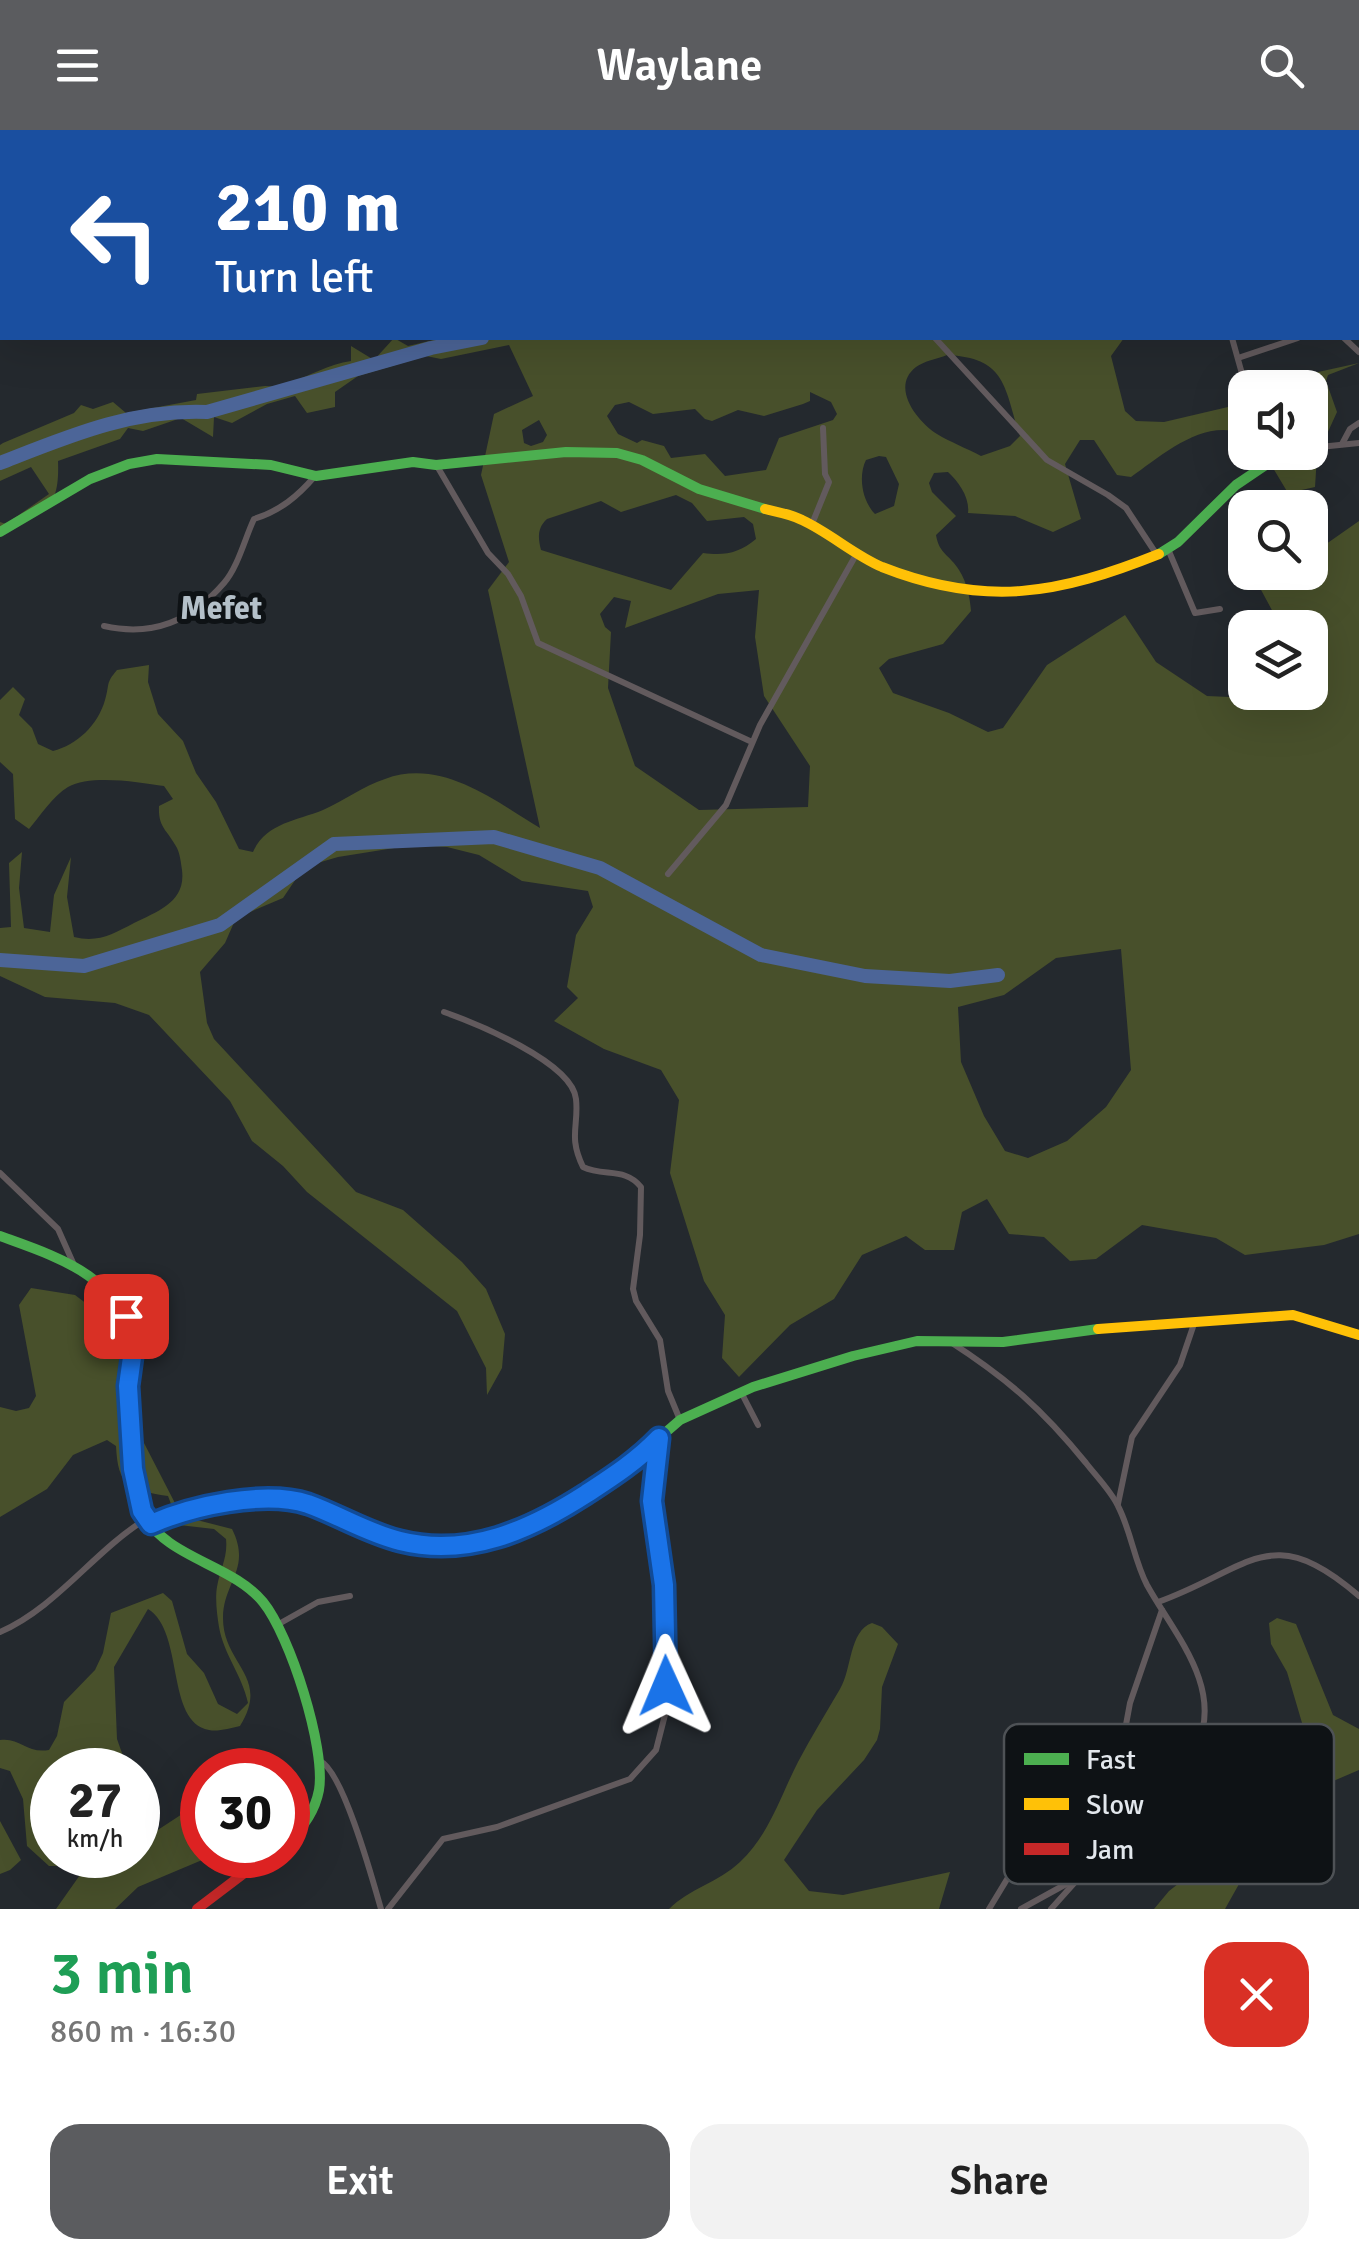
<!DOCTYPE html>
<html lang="en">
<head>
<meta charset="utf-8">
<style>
  body { margin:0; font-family:Signika,sans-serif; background:#f2f2f2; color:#222; height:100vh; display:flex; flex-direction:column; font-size:38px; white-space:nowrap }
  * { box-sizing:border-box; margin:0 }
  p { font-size:32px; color:#767676 }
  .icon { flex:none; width:55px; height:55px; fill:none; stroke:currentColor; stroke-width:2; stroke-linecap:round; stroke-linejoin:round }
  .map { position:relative; height:1779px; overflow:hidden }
  .details { display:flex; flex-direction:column; background:#fff; flex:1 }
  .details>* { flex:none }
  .top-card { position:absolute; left:0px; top:0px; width:1360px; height:210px; box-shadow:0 10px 40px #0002; background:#1a4fa0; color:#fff; overflow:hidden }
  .controls { position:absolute; left:1228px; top:240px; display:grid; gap:20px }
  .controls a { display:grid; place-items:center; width:100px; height:100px; border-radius:20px; background:#fff; box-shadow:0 10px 40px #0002; font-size:50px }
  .speed { position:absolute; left:30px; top:1618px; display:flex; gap:20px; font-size:50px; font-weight:700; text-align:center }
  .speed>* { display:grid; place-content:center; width:130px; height:130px; border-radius:50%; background:#fff; box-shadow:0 10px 40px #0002; line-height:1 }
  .speed small { font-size:25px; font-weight:400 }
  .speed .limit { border:15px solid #d22; background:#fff; color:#111 }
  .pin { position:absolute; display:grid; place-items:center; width:85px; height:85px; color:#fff; margin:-42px; border-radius:20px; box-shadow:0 5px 15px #0006 }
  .me { position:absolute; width:110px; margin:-55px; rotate:359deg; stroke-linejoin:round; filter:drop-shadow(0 0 8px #0008) }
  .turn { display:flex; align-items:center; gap:35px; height:210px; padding:0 50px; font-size:45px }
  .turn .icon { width:130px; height:130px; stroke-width:2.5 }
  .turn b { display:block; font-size:70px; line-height:85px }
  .round { display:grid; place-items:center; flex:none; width:105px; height:105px; border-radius:30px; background:#f2f2f2 }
  .headline { display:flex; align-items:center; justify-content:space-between; height:170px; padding:0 50px }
  h1 { font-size:60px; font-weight:600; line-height:75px; color:#1e9e55 }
  .cta { display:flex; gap:20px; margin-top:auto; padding:20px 50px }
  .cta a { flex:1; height:115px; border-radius:30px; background:#5b5c5f; color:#fff; font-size:40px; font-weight:600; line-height:115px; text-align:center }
  .cta a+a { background:#f2f2f2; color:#222 }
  header { display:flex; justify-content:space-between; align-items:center; height:130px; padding:0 50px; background:#5b5c5f; color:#fff; font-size:45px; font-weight:600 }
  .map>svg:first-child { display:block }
</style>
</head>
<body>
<header><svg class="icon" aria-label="menu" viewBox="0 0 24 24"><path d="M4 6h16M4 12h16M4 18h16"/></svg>Waylane<svg class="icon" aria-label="search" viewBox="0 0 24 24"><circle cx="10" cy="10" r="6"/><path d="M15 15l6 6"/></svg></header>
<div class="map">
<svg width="1359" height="1779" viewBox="0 0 1359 1779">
  <rect width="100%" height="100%" fill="#24292e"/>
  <!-- green -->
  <g fill="#48502b" fill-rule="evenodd">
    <path d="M895,0h464v140l-1,-138h-466z"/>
    <path d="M394,208l14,8 34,-8h682l-13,18 14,55 11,10 28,1 81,-19v32c-39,-19 -83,20 -114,42l-14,-2 -23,-35h-14l-15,24 16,55 -28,13 -38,-16 -47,-3c2,-15 -9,-31 -20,-41l-14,1 -5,10 3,9 24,24 -20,19c3,19 14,20 23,35 8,12 11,28 12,41l-28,33 -54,15 -10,9 14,25 56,20 39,19 15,-4 44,-63 78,-50 31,47 51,34 45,2 22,-5 36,-1v-64l-29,-1 -28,-52 57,-3v-22l9,-1 40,-28v713l-35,11 -79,10 -29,-17 -74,-13 -46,34 -26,2 -26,-24 -35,-3 -22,-35 -25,13 -8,38h-29l-19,-14 -44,19 -28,44 -44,26 -51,52 -17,-19 3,-43 -21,-34 -34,-108 9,-73 -18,-30 -57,-21 -50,-28 24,-23 -11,-11 9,-52 17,-28 -5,-16 -66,-10 -43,-26 -32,-8 -34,-2 -75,12 -34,10 -21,31 -47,20 -11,25 -25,29 7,51 7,16 142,153 47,18 59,52 24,27 19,45 -3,34 -15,27 -1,-27 -29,-57 -150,-119 -24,-26 -31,-25 -22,-40 -81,-86 -34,-12 -70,-6 -45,-21v-48l11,-1 -2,-64 13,-11 -3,36 5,40 26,4 4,-37 17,-38 -4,40 7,40c24,6 39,-3 60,-14 24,-12 52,-21 48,-53 -1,-7 -2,-16 -5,-22 -10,-19 -19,-20 -18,-42l14,-7 -9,-13c-25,-4 -74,-12 -96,1 -15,9 -28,29 -39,42l-14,-10 -2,-45 -13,-12v-62l13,-13 12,12 -6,16 13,13 6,16 15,7c24,-6 45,-26 52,-51 5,-16 0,-16 12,-30l32,-5 -1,17 10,32 25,27 13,32 20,29 23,47 14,3c13,-29 43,-31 70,-42 21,-9 40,-24 62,-31 56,-21 109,21 155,49l-52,-238 21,-28 -28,-87 13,-61 39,-18 -24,-51 -68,14 -15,-3 -68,20 -23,16v15l-28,6 -12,-17 -28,8 -35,19 -18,-6 -1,20 -32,-19 -38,13 -15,-3 -8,11 -62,22c2,53 -15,48 -58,69v-8l6,2 43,-30 -18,-27 -31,14v-36l3,-2 71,-30 7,-8 12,4 20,-7 13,11 70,-13 1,-6 68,-8 20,1 2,-3c22,-8 42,-20 64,-23v-15l23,14zM947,225c60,3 57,32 73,81l-10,10 -29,10c-15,-8 -31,-14 -44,-22 -20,-13 -47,-47 -21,-67 8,-6 21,-8 31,-12zM810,262l21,10 6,12 -4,6 -54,18 -13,32 -41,6 -20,-22 -34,4 -7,-12 -22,-6 -5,3 -19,-9 -11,-18 8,-11 14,-3 24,12 42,-5 10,10 7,2 26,-11 26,6 39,-12 7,-3zM539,290l8,15 -4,7 -12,4 -7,-3 -2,-13zM879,326l7,1 13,27 -5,22 -19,8c-13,-13 -17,-38 -9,-54zM676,365l16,8 15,18 37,-4 9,7 3,15c-17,14 -31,17 -53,14l-32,37 -130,-40c-3,-12 -4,-22 6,-31l54,-18 20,11zM759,460l-4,47 9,59 46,70 -2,41 -109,3 -64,-44 -27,-78 3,-56 -6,-5 -5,-13 14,-17 17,4 -6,27 93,-34zM1121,819l10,121 -25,37 -39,34 -39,17 -23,-7 -21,-35 -23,-54 -3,-55 46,-12 52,-37z"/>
    <path d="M1359,233l-31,12 -2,6 11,31 -20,44 -2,31 -27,6 -24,-40 46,-1v-64l-20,-1 19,-13z"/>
    <path d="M31,1158l44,7 57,43 -2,65 14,40 33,64 12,11 43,11c20,40 -9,53 -9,89 0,47 48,58 17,108 -10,2 -22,6 -31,4 -44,-8 -24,-98 -61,-121l-34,58 3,72 11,31h-76v85h37l-25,11h-15l-22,-20 -4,-47 -13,-28 -10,-3v-28c20,-3 27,14 49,10l8,-14 7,-34 31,-32 8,-17 8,-40 52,-20 9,8 15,53 17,19 14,31 19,10 11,-11c-6,-28 -24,-48 -29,-76 -2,-12 -4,-29 -2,-40 3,-18 11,-30 9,-48l-12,-10 -35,-4 -11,-29c-40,-6 -50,-10 -52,-50l-9,-6 -34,15 -26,34 -47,28v-110l16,4 13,-3 7,-12 -17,-91z"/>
    <path d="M1277,1488l19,6 37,91 26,14v41l-35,15 -48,33 -51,91h-71l15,-18 49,-38 14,-23 31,-27 37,-49 5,-21 -18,-61 -16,-28 -2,-21z"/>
    <path d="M872,1493l10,4 16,17 -16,43 -2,42 -3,11 -13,20 -47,50 -33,50 25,31 34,4 107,-23 -11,37h-270c20,-20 50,-27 71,-47 29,-27 40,-65 58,-100 13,-25 28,-49 42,-73 12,-20 9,-58 32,-66z"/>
    <path d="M202,1671v54h12l-76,32 -23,22h-59l31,-44 41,-3 5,-7h5l6,-16z"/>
    <path d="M0,1691l21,39 -11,10 -10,4z"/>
  </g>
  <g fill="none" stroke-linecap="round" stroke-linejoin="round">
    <!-- river -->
    <g stroke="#4c6598" stroke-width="14">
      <path d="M925,2l3,-2"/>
      <path d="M0,333c69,-27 131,-54 207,-51l224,-64 51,-10"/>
      <path d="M0,830l84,6 136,-41 114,-81 160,-7 106,31 161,87 104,21 85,5 48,-6"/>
    </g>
    <!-- street -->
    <g stroke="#625a5d" stroke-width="6">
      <path d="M821,0l1,2"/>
      <path d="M221,2l5,-2"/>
      <path d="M0,125l2,-1"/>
      <path d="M935,208l112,122 61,35 18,13 31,47"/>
      <path d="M1232,208l14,50"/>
      <path d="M1344,208l15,14"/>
      <path d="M1238,228l60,-20"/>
      <path d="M1342,314l8,-15 9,-6"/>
      <path d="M1310,318l49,-5"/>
      <path d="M437,336l51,87 20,21 13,22 17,47 214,99"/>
      <path d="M812,394l17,-42 -4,-8 -2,-46"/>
      <path d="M1168,419l27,64 25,-4"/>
      <path d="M104,496c49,11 87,-5 120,-43 14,-16 21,-45 30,-64 26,-8 44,-23 61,-43"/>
      <path d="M668,744l58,-69 34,-80 97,-172"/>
      <path d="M444,882c31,11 128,50 132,87 3,27 -8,37 7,68 21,10 42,0 58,20l-1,48 -7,54 3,12 24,39 8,51 12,29"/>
      <path d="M0,1043l58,56 16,36"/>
      <path d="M949,1211c59,38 93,68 137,122 10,13 25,28 32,43 13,25 16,54 29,79 27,49 77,102 50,161l-146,163"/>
      <path d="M741,1262l17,33"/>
      <path d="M1118,1374l14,-67 48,-72 15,-44"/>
      <path d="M1158,1472c92,-33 112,-83 201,-6"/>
      <path d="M277,1495l41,-23 32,-6"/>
      <path d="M0,1502c57,-25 94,-81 146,-113"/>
      <path d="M320,1631c23,10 53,120 61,148"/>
      <path d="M388,1779l55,-70 54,-12 133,-48 26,-29 10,-39 -1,-126 -13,-84 7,-61"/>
      <path d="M989,1779l23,-38 55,-44 2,-15 35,-45 21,-37 5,-27 32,-93"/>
      <path d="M1021,1779l47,-26"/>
    </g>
    <!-- fast -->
    <g stroke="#4caf50" stroke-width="10">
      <path d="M0,402l90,-53 39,-15 28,-5 114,6 45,11 97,-14 23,3 130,-13 51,1 25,7 57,29 66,20"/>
      <path d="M1159,424l19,-12 58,-57 49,-33"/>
      <path d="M0,1106c55,20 125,41 132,110 1,12 -2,25 -3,38 -1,22 1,46 3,68 1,19 1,42 10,60 24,47 89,51 121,90 27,33 63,146 56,188 -4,21 -15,37 -31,51"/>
      <path d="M151,1394l61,-18 78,-7 113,43 34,4 68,-8 36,-15 74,-47 65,-56 73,-33 100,-31 64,-15 86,1 95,-13"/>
    </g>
    <!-- slow -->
    <g stroke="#ffc107" stroke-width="10">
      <path d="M765,379c12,3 26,5 37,11 28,13 52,35 80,47 104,41 177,27 277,-13"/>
      <path d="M1098,1199l195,-14 66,20"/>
    </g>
    <!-- jam -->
    <path stroke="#c62828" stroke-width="10" d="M197,1779l71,-54"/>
  </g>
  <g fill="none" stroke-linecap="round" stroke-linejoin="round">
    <!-- route casing -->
    <g stroke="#114b97" stroke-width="25">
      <path id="route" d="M126,1186l7,34 -5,36 5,83 9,42 9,13c41,-18 113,-34 157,-20 31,11 59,29 92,37 68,17 130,-11 186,-47 26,-17 51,-33 73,-56l-7,63 12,84 2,101"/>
    </g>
    <!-- route -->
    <use href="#route" stroke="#1a73e8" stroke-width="18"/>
  </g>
  <g text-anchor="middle" stroke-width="10" stroke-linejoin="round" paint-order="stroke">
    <!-- quarter labels -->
    <g font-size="32" font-weight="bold" fill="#b4c0c9" stroke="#0e1215">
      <text x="221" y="489">Mefet</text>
    </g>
  </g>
  <!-- legend -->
  <rect x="1004" y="1594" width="330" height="160" rx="15" fill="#0e1215" stroke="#4e5256" stroke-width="2.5"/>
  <rect x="1024" y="1623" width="45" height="12" fill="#4caf50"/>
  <rect x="1024" y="1668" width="45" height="12" fill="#ffc107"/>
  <rect x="1024" y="1713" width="45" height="12" fill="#c62828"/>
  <g font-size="28" fill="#e2e7ec">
    <text x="1086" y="1639">Fast</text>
    <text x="1086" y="1684">Slow</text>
    <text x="1086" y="1729">Jam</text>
  </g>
</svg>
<div class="controls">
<a><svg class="icon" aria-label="sound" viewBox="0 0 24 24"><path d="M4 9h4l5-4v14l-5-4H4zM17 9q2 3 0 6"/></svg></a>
<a><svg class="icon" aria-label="search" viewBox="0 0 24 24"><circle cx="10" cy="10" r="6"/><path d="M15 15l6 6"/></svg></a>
<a><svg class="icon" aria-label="layers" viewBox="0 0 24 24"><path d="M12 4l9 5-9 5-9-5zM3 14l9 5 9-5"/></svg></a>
</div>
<div class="speed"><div>27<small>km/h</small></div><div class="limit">30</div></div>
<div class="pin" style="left:126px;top:1186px;background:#d93025"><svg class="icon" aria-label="arrive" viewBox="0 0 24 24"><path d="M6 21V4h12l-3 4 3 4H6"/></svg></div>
<svg class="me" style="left:666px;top:1556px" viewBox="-20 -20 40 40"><path d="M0-17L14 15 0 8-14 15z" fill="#1a73e8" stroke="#fff" stroke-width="4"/></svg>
<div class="top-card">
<div class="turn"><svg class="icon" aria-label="left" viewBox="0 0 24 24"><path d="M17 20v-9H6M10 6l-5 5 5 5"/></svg><div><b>210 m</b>Turn left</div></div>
</div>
</div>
<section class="details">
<div class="headline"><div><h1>3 min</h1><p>860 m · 16:30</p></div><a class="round" style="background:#d93025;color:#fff"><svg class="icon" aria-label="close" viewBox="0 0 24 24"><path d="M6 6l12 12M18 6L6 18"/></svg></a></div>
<div class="cta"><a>Exit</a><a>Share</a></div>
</section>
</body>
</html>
